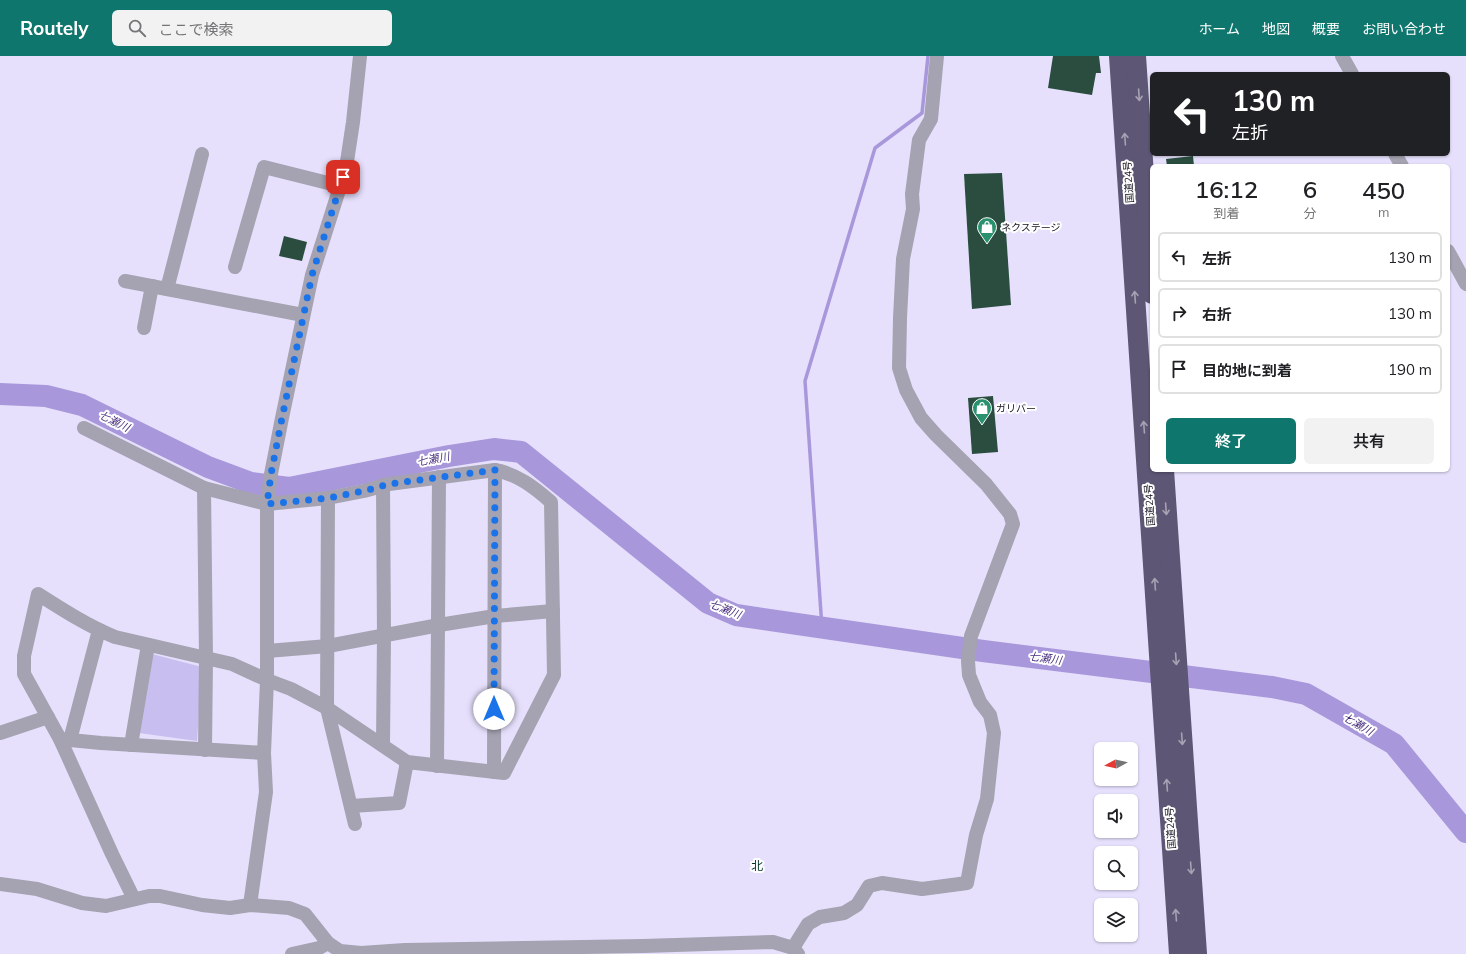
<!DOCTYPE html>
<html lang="ja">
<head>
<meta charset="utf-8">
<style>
  body { margin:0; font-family:Mulish,"Noto Sans JP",sans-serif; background:#f2f2f2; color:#202124; height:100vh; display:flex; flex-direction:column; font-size:15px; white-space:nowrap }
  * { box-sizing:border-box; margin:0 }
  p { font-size:13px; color:#757577 }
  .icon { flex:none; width:22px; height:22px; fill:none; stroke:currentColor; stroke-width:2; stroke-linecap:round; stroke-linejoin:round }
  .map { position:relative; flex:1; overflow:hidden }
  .sheet { position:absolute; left:1150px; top:108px; width:300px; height:308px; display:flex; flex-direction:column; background:#fff; border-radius:6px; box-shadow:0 1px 3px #0004 }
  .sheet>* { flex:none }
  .banner { position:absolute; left:1150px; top:16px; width:300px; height:84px; border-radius:6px; box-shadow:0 1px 3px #0004; background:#202124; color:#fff; overflow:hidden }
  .needle { width:26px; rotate:262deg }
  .controls { position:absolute; left:1094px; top:686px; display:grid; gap:8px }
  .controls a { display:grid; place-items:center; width:44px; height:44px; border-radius:6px; background:#fff; box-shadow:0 1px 3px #0004; font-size:20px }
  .pin { position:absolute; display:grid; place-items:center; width:34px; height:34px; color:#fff; margin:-17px; border-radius:8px; box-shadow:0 2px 6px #0006 }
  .me { position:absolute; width:44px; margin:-22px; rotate:0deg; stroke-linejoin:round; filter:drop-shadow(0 0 3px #0008) }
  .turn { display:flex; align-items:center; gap:14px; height:84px; padding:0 16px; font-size:18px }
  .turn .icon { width:52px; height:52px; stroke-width:2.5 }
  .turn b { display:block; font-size:28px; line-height:34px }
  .eta { display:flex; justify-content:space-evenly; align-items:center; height:68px; text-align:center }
  .eta b { font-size:24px; font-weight:600; line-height:28px }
  .primary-button { display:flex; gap:8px; margin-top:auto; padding:8px 16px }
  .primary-button a { flex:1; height:46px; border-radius:6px; background:#0f766e; color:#fff; font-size:16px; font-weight:600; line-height:46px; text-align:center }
  .primary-button a+a { background:#f2f2f2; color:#202124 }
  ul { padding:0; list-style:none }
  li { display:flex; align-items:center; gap:12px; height:50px; margin:0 8px 6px; padding:0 8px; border:2px solid #e0e0e0; border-radius:6px }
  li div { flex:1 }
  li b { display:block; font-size:15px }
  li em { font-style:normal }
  header { display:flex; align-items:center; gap:24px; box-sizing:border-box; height:56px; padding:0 20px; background:#0f766e; color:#fff }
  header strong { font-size:19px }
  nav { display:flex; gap:22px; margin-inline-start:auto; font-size:14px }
  .search { width:280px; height:36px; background:#f2f2f2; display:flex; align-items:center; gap:10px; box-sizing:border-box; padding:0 14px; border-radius:6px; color:#757577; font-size:15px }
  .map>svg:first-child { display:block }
</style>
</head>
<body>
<header>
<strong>Routely</strong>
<div class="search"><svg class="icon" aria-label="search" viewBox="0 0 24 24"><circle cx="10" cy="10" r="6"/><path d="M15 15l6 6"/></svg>ここで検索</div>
<nav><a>ホーム</a><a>地図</a><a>概要</a><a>お問い合わせ</a></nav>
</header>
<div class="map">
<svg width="1466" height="898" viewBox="0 0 1466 898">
  <rect width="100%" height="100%" fill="#e6e0fc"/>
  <!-- green -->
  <path fill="#c9bef0" d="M152,598l50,13 -5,74 -58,-8z"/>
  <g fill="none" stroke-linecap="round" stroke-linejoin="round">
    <!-- stream -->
    <path stroke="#a898db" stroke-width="3.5" d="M822,572l-17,-247 70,-233 47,-35 6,-57"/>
    <!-- river -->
    <path stroke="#a898db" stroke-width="22" d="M0,338l46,2 36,9 126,62 43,16 38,5 160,-32 45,-7 27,3 187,151 28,12 247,36 289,36 34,7 88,50 72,88"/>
  </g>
  <!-- building -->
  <g fill="#2a4d3f">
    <path d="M1053,0h46l2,17h-5l-4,22 -44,-7z"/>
    <path d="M1193,100l1,10h-27l-1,-7z"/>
    <path d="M1002,117l9,132 -39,4 -8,-135z"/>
    <path d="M284,180l23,6 -5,19 -23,-5z"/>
    <path d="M993,340l5,56 -26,2 -4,-56z"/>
  </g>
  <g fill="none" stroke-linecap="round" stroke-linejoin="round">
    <!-- minor -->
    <g stroke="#a5a2b1" stroke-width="14">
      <path d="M1342,0l10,18"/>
      <path d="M1395,98l7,12"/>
      <path d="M1448,195l18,33"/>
      <path d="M235,211l29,-100 76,19"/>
      <path d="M125,225l178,34"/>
      <path d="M167,233l35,-135"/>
      <path d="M144,272l8,-42"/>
      <path d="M84,372l120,60 63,16 61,-6 36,-7 25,-7 106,-14c22,4 39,17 56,32l3,173 -50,98 -97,-11 -80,-54 -36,-19 -24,-9 -35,-16 -117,-27c-27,-11 -52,-27 -77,-43l-14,62v18l36,65 52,115 22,45"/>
      <path d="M204,432l2,170 -1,92"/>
      <path d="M328,442l-1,210 28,116"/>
      <path d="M267,595l61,-5 111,-21 56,-9 58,-5"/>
      <path d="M0,677l48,-16"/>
      <path d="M60,683l41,4 163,10"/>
      <path d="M70,684l29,-110"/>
      <path d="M131,689l17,-100"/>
      <path d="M383,689l1,-110 -1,-150"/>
      <path d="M437,710l2,-289"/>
      <path d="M494,716l1,-302"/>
      <path d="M351,750l48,-3 8,-41"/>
      <path d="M0,828l37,5 45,14 24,3 43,-10h11l42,9 28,3 20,-3 39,3 16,6 23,29 12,8 21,2 44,-3 238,-4 130,-4 20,6 5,6"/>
      <path d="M250,849l16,-113 -2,-39 3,-73v-176l4,-30 11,-56 30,-143 34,-107 7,-46 7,-66"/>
      <path d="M793,892l15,-24 12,-7 24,-4 13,-8 12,-19 13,-3 40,6 45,-6 9,-48 11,-36 7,-66 -4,-18 -10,-13 -11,-27 -1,-14 3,-25 42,-112 -3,-10 -24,-30 -50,-49 -15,-17 -15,-28 -7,-22 1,-50 3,-59 10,-50 -1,-15 7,-54 12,-21 6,-63"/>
      <path d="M292,898l27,-6 9,-5"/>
    </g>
    <!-- highway -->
    <g stroke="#5d5674" stroke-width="20">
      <path d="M1119,0l60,898"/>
      <path d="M1136,0l16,238"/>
      <path d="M1164,414l33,484"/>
    </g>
  </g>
  <!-- one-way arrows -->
  <defs><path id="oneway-shaft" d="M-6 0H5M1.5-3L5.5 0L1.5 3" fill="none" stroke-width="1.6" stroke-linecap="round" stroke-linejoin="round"/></defs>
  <g stroke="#a6a2b3">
    <use href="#oneway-shaft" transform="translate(1139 39) rotate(86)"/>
    <use href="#oneway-shaft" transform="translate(1125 83) rotate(-94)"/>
    <use href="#oneway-shaft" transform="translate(1135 241) rotate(-94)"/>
    <use href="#oneway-shaft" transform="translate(1144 371) rotate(-94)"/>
    <use href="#oneway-shaft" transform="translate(1166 453) rotate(86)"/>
    <use href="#oneway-shaft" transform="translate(1155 528) rotate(-94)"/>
    <use href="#oneway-shaft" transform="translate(1176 603) rotate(86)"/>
    <use href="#oneway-shaft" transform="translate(1182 683) rotate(86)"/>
    <use href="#oneway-shaft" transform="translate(1167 729) rotate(-94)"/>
    <use href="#oneway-shaft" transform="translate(1191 812) rotate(86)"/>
    <use href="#oneway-shaft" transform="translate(1176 859) rotate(-94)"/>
  </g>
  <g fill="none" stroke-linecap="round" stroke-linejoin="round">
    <!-- route -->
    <path stroke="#1a73e8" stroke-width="7" stroke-dasharray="0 12.6" d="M343,121l-31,98 -30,143 -11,56 -4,30 61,-6 36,-7 25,-7 106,-14 -1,239"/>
  </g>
  <!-- icons -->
  <defs>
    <g id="shop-pin" transform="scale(1)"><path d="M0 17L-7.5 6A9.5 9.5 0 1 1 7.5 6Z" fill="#2a916e" stroke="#fff"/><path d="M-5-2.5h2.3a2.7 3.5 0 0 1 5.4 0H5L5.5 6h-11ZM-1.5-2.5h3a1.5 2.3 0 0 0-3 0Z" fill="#fff"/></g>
  </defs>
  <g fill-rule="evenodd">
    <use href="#shop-pin" x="987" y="171"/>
    <use href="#shop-pin" x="982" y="352"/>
  </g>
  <g text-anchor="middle" stroke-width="4" stroke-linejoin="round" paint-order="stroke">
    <!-- street labels -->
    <g font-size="10" fill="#120f1b" stroke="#fff">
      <text transform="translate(1128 126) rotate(-94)" y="4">国道24号</text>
      <text transform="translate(1149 449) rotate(-94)" y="4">国道24号</text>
      <text transform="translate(1170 772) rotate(-94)" y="4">国道24号</text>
    </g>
    <!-- poi labels -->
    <g font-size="10" fill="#120f1b" stroke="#fff" text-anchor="start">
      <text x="1001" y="175">ネクステージ</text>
      <text x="996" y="356">ガリバー</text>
    </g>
    <!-- water labels -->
    <g font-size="11" font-style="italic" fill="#492f7e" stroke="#fff">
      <text transform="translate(114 365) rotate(26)" y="4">七瀬川</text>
      <text transform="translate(433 403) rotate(-11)" y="4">七瀬川</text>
      <text transform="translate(725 553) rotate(21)" y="4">七瀬川</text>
      <text transform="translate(1045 602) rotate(8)" y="4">七瀬川</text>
      <text transform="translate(1358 668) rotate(30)" y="4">七瀬川</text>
    </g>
    <!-- quarter labels -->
    <g font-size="12" fill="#013524" stroke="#fff">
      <text x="757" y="814">北</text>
    </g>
  </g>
</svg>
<div class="controls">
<a><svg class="needle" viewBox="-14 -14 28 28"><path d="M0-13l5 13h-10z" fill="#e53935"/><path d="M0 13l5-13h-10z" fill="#757577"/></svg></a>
<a><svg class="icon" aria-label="sound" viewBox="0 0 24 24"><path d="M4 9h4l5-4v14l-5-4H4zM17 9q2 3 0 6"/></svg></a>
<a><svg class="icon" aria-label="search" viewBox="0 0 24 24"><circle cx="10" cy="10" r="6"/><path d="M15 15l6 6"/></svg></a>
<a><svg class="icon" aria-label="layers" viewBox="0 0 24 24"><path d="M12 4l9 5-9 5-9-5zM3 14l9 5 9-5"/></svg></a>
</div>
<div class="pin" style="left:343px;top:121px;background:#d93025"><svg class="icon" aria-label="arrive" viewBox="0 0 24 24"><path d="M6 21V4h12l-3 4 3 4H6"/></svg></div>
<svg class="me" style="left:494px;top:653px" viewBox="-20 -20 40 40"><circle r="19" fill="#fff"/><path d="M0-13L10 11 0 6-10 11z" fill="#1a73e8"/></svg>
<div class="banner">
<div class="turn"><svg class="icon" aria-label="left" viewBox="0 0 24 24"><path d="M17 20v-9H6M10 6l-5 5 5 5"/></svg><div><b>130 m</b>左折</div></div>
</div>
<section class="sheet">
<div class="eta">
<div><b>16:12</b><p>到着</p></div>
<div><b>6</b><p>分</p></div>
<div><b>450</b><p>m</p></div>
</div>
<ul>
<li><svg class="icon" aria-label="left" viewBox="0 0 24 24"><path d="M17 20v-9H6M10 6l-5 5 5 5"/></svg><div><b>左折</b></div><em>130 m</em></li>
<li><svg class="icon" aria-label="right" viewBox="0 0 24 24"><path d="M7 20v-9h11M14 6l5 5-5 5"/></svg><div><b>右折</b></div><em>130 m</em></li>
<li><svg class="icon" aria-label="arrive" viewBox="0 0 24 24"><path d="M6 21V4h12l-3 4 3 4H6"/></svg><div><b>目的地に到着</b></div><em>190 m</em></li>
</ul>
<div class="primary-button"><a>終了</a><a>共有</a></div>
</section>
</div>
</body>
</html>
